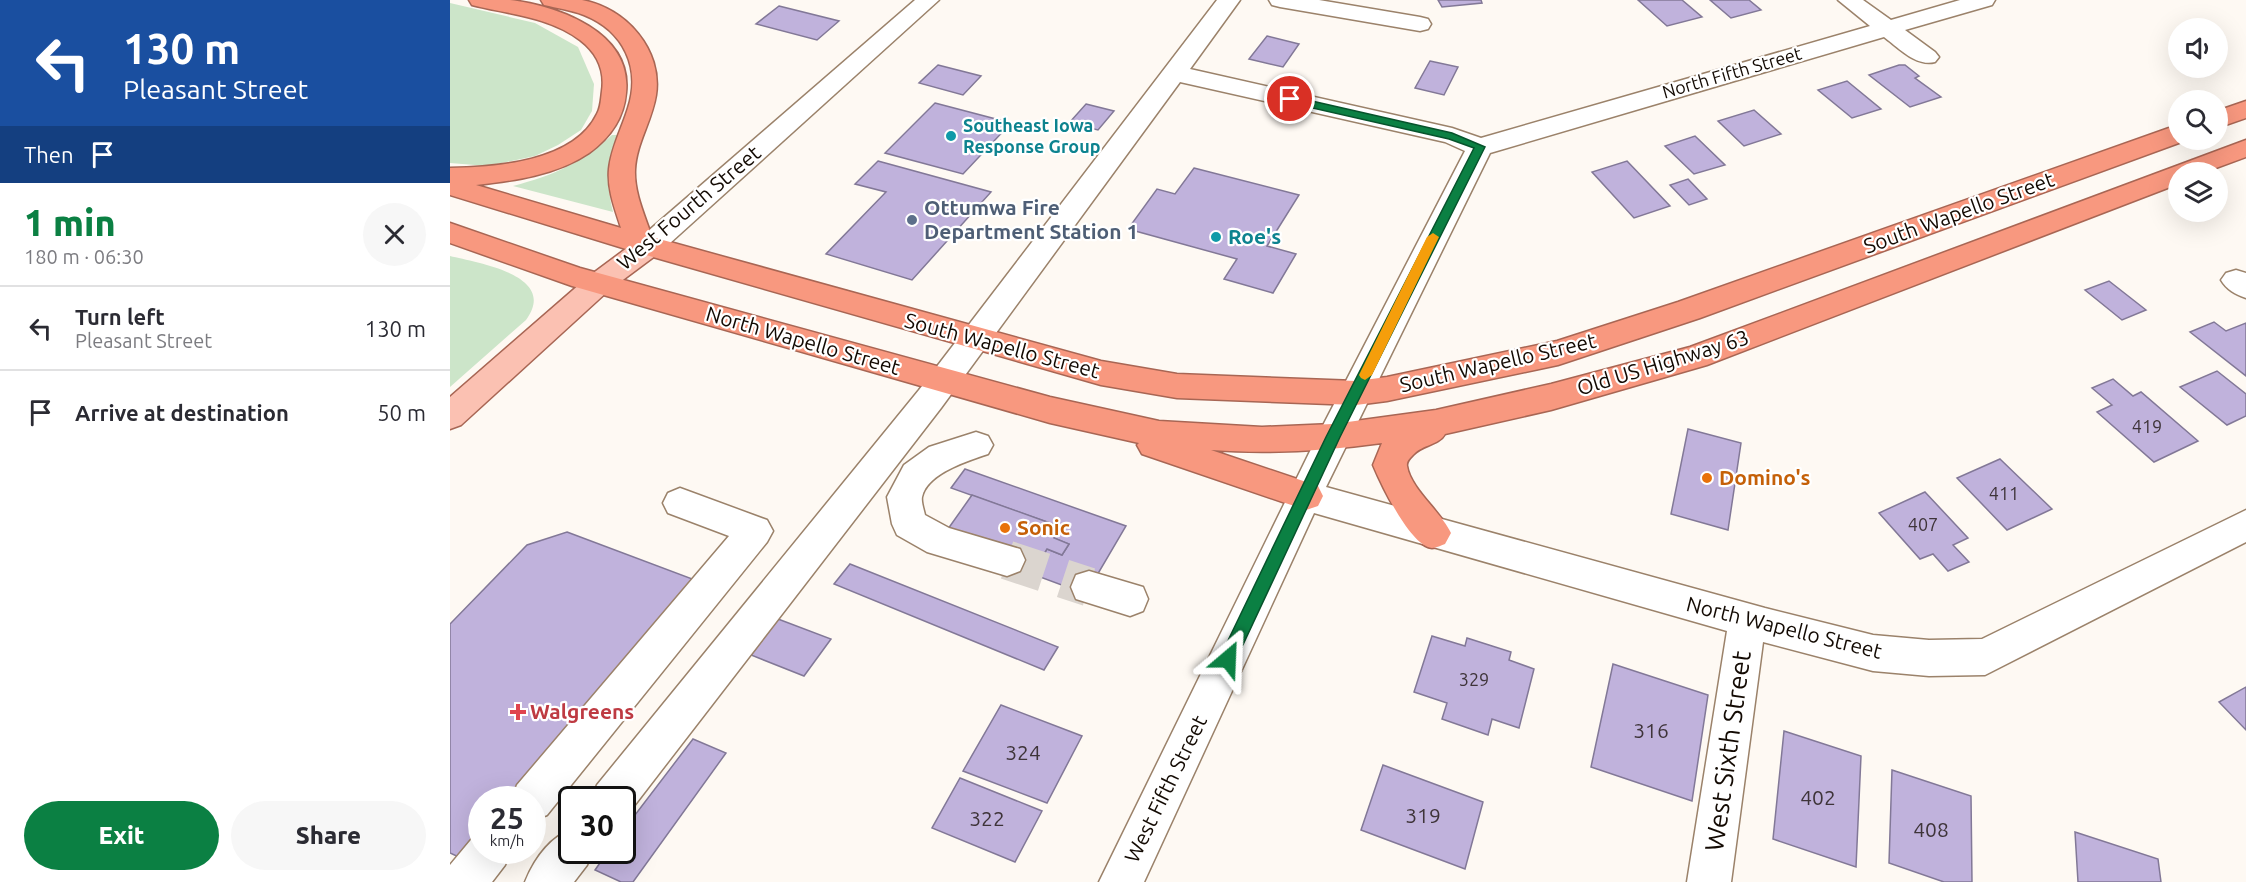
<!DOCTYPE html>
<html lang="en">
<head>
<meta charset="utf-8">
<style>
  body { margin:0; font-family:Ubuntu,sans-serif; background:#f7f7f7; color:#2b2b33; height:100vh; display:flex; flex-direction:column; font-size:22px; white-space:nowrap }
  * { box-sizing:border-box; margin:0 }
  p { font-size:20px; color:#7c7c81 }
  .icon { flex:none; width:33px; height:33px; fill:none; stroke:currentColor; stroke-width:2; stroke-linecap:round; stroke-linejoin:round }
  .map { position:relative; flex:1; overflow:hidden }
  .side { display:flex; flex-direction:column; background:#fff; width:450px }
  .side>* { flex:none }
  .banner { background:#1a4fa0; color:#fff; overflow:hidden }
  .controls { position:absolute; left:1718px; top:18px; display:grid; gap:12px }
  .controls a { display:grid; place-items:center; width:60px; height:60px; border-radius:50%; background:#fff; box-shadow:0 6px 24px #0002; font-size:30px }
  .speed { position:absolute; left:18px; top:786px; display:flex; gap:12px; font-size:30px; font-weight:700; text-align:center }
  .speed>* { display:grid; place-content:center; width:78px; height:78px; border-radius:50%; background:#fff; box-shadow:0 6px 24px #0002; line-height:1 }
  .speed small { font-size:15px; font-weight:400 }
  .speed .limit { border:3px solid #111; border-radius:9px; background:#fff; color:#111 }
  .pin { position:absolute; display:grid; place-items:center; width:51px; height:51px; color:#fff; margin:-26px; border:3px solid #fff; border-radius:50%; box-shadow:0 2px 6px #0007 }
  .me { position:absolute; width:66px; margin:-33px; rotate:26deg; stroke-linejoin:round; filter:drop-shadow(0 0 4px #0008) }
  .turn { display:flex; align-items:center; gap:21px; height:126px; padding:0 24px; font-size:27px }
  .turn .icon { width:78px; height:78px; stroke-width:2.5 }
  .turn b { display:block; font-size:42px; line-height:51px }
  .then { display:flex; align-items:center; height:57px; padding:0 24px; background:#0003; gap:12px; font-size:22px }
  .round { display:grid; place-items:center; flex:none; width:63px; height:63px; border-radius:32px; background:#f7f7f7 }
  .summary { display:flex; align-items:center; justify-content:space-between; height:102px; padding:0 24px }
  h1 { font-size:36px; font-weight:800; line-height:45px; color:#0b8043 }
  .cta { display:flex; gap:12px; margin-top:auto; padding:12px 24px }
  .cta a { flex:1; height:69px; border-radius:36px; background:#0b8043; color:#fff; font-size:24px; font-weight:800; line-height:69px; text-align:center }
  .cta a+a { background:#f7f7f7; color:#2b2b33 }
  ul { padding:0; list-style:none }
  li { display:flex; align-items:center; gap:18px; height:84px; padding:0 24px; border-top:2px solid #e1e1e2 }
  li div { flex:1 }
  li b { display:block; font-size:22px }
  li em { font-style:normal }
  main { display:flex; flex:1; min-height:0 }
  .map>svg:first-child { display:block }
</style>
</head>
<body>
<main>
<section class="side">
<div class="banner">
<div class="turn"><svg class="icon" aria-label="left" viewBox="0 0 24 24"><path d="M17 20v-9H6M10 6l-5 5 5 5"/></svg><div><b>130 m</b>Pleasant Street</div></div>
<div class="then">Then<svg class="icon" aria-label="arrive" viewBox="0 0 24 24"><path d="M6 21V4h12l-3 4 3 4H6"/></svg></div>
</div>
<div class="summary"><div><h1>1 min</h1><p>180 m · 06:30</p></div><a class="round"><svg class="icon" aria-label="close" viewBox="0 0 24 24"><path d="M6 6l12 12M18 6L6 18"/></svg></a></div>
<ul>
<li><svg class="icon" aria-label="left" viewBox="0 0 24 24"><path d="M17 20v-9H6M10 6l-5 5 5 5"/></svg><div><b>Turn left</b><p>Pleasant Street</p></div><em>130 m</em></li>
<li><svg class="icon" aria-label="arrive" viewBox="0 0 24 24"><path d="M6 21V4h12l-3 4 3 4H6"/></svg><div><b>Arrive at destination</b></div><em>50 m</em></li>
</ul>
<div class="cta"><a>Exit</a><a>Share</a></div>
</section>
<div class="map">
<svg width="1796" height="882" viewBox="0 0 1796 882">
  <rect width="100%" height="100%" fill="#fef9f3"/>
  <!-- green -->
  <g fill="#cce5c9">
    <path d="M0,3l85,20 43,24 16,37 -2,27 -11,19 -23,15 -23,11 -48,10 -37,-3z"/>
    <path d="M162,135h6c-12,30 -12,46 -5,77l-100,-26c41,-11 67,-22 99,-51z"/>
    <path d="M0,256c28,7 109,19 76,64l-76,67z"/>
  </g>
  <!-- building -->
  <g fill="#c0b2dc" stroke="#827897" stroke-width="1.5">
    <path d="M988,0h43l1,3 -40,4z"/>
    <path d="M1188,0h44l20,17 -35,9z"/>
    <path d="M1260,0h39l12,10 -30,8z"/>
    <path d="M329,6l60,15 -22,19 -61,-16z"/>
    <path d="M817,36l32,8 -16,23 -34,-8z"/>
    <path d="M980,61l28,6 -14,28 -29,-7z"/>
    <path d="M488,65l43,11 -18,19 -44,-12z"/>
    <path d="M1449,65h6l14,11 -4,2 26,19 -31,10 -41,-32z"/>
    <path d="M1397,81l34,28 -29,9 -34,-28z"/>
    <path d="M485,103l76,20 -48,51 -78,-21z"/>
    <path d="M636,104l28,7 -16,19 -29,-7z"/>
    <path d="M1304,110l27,24 -37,12 -26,-25z"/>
    <path d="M1245,136l30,29 -31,9 -29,-28z"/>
    <path d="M428,161l113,31 -79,88 -86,-26 60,-62 -31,-8z"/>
    <path d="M1177,161l43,45 -36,12 -42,-46z"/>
    <path d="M744,168l105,27 -32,51 29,8 -23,39 -49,-14 13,-20 -109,-30 29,-40 18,5z"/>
    <path d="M1238,179l19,20 -18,6 -19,-20z"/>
    <path d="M1659,281l37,29 -24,10 -37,-30z"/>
    <path d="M1764,322l12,9 20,-8v53l-56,-44z"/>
    <path d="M1767,371l29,23v22l-19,9 -47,-38z"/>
    <path d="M1663,379l20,17 8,-4 57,49 -44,21 -57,-50 15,-7 -20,-17z"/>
    <path d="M1238,429l53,14 -13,87 -57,-16z"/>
    <path d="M1550,459l52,50 -45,21 -50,-52z"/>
    <path d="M515,469l161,57 -40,68 -81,-30 7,-12 27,10 8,-13 15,6 7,-11 -15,-6 7,-11 -110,-39z"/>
    <path d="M1475,492l43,46 -15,7 16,17 -21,9 -15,-17 -13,5 -41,-46z"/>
    <path d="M522,495l89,32 -7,11 15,6 -7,11 -15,-6 -8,13 -91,-33z"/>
    <path d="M117,532l128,48 -183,220h-30v36l-19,23 -13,-6v-229l77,-79z"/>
    <path d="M400,564l208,83 -14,23 -210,-86z"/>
    <path d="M328,619l53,20 -27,37 -53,-21z"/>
    <path d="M982,636l33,10 2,-8 44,14 -2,8 25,9 -15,59 -27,-9 -4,16 -46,-16 5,-16 -33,-11z"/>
    <path d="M1163,664l95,31 -16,106 -101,-34z"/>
    <path d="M1796,687v43l-27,-28z"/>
    <path d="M551,705l81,31 -35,67 -84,-32z"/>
    <path d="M1334,731l77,25 -5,111 -83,-28z"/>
    <path d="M243,739l33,14 -93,129h-12l-26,-12 14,-20h13v-18z"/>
    <path d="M933,765l100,37 -18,67 -104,-39z"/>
    <path d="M1442,770l79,26 1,86h-28l-55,-19z"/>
    <path d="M510,778l82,33 -27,51 -83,-34z"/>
    <path d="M1625,832l83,27 3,23h-83z"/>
  </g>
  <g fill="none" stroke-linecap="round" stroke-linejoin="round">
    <!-- minor-tunnel -->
    <path stroke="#dbd5cf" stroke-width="39" stroke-dasharray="39 20" stroke-linecap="butt" d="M557,560l82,27"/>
    <!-- minor casing -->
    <g stroke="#9b826a" stroke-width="3">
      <g id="minor">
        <path d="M465,0h24l-280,253 -10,3 -10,-3 -4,-7 4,-7z"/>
        <path d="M767,0h23l-50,69 262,59 29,10 389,-112 -32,-26h25l28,20 69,-20h35l-3,5 -87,25 30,22 4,5 -4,5c-19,5 -36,-14 -51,-25l-394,116 -164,334 439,121 108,27 56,5 53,-1 264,-129v32l-261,133 -56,1 -56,-5 -110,-29 -32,240h-44l40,-251 -413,-118 -170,369h-45l218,-445 148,-286 -20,-9 -265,-60 -239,326 -314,407 -5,1v-16h-31l6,-15 322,-395z"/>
        <path d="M819,0h50l101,17 8,2 3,5 -3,5 -8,2 -140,-24 -8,-2z"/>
        <path d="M1786,270l10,3v25c-11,-4 -19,-8 -25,-18l5,-7z"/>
        <path d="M526,432l12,4 5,9 -5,9c-20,7 -61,19 -66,43 -1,5 2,13 3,18l24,13 71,21 5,11 -5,11 -13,5 -80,-24 -30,-17 -5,-11 -5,-27 17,-32 25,-18z"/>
        <path d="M230,488l87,32 6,11 -6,11 -220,273 -15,6v-21h-21l6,-15 212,-249 -61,-23 -5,-10 5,-10z"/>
        <path d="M639,571l54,16 5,12 -5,12 -13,5 -54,-17 -5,-12 5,-12z"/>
        <path d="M122,829v21h21l-6,15 -13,17h-49c9,-22 24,-44 47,-53z"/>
        <path d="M32,832v18h29l-6,15 -13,17h-42v-17l25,-30z"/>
      </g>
    </g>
    <!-- major casing -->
    <g stroke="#a86654" stroke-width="3">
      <path id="major" d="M199,236l10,3 4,7 -4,7 -51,38 -147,134 -11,4v-32l138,-120 51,-38z"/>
    </g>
    <!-- highway casing -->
    <g stroke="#a86654" stroke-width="3">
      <g id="highway">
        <path d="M19,0c13,0 28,0 41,0 48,6 123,32 116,93 -2,25 -16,45 -37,60 -32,22 -76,28 -113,32l145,43c-6,-19 -14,-39 -12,-59 2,-21 13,-41 19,-61 13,-40 -4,-77 -44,-93 -13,-5 -27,-7 -40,-10l-3,-5c13,0 28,0 41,0 44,8 81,50 74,95 -4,26 -20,49 -21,75 -1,23 10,46 17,67l449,124 76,13 179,7 31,-4 170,-36 121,-39 491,-174 9,-2v14h9l-487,178 -142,47 -171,36 -31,4 -179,-7 -76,-13 -462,-132 -189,-58v-27c46,-1 124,-6 147,-54 4,-7 4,-16 5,-23 3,-21 -5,-38 -22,-51 -30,-23 -72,-26 -108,-35z"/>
        <path d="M1796,101v17l-29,10v-17z"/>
        <path d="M1796,140v17l-41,15h-27v12l-471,181 -156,45 -106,24c-6,11 -23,11 -31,20 -3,3 -8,7 -7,12 3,22 34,46 44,67l-6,11c-3,1 -9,4 -13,4 -22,-2 -51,-64 -59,-83l9,-22c-57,8 -113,11 -171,7l107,36 5,10 -5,10 -12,4 -164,-56 -5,-9 2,-2 -89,-20 -478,-137 -122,-43v-20l130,45 470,129 109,24 103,6 71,-3 103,-14 115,-26 139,-37z"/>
      </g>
    </g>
    <!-- minor -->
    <use href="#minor" fill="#fff" fill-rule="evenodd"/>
    <!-- major -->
    <use href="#major" fill="#fbc1b2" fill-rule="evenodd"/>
    <!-- highway -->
    <use href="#highway" fill="#f8987f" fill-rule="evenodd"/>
  </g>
  <!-- route -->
  <path fill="#0b8043" stroke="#07532c" stroke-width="1.5" d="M840,96l162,37 33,14 -145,290 -106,227 -6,2 -6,-2 -2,-5 2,-6 104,-216 148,-289 -25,-9 -163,-37v-5z"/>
  <!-- slow -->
  <path fill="#f59e0b" d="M983,233l6,4 -67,138 -7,5 -4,-2 -2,-3 68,-138z"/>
  <!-- markers -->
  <g fill="#0f9aa8" stroke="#fff" stroke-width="2">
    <circle cx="501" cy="136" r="6"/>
    <circle cx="766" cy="237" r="6"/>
  </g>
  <circle fill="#5c6f8a" stroke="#fff" stroke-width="2" cx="462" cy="220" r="6"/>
  <g fill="#e8710a" stroke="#fff" stroke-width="2">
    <circle cx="1257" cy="478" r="6"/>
    <circle cx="555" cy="528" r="6"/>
  </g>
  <path fill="#e0444e" stroke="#fff" stroke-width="2" d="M65 703h6v6h6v6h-6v6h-6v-6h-6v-6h6z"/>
  <g text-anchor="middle" stroke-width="4.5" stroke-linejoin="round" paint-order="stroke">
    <!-- far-street labels -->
    <g font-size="18" fill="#130a03" stroke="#fff">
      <text transform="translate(1282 73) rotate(-16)" y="6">North Fifth Street</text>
    </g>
    <!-- far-culture labels -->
    <g font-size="18" font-weight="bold" fill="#0d838f" stroke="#fff" text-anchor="start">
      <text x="513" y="132">Southeast Iowa<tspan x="513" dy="21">Response Group</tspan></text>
    </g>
    <!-- number labels -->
    <g font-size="18" fill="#3e3439">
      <text x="1697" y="433">419</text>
      <text x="1554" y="500">411</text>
      <text x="1473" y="531">407</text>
      <text x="1024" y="686">329</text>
    </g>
    <!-- street labels -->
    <g font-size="21" fill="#130a03" stroke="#fff">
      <text transform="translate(239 208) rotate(-40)" y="7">West Fourth Street</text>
      <text transform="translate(1509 213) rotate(-20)" y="7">South Wapello Street</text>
      <text transform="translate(353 341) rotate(16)" y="7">North Wapello Street</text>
      <text transform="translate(552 346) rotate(15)" y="7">South Wapello Street</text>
      <text transform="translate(1048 363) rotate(-13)" y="7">South Wapello Street</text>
      <text transform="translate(1213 363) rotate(-17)" y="7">Old US Highway 63</text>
      <text transform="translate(1334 628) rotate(14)" y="7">North Wapello Street</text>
      <text transform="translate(716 789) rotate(-64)" y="7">West Fifth Street</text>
    </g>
    <!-- service labels -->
    <g font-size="21" font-weight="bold" fill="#4e5e75" stroke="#fff" text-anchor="start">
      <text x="474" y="215">Ottumwa Fire<tspan x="474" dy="24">Department Station 1</tspan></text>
    </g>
    <!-- culture labels -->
    <g font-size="21" font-weight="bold" fill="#0d838f" stroke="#fff" text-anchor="start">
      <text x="778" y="244">Roe's</text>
    </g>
    <!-- food labels -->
    <g font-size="21" font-weight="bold" fill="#c56008" stroke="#fff" text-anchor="start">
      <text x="1269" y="485">Domino's</text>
      <text x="567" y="535">Sonic</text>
    </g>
    <!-- health labels -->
    <g font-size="21" font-weight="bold" fill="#be3a42" stroke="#fff" text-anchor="start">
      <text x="80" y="719">Walgreens</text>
    </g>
    <!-- near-number labels -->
    <g font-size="21" fill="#3e3439">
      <text x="1201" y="738">316</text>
      <text x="573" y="760">324</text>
      <text x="1368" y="805">402</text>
      <text x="973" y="823">319</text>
      <text x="537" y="826">322</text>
      <text x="1481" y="837">408</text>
    </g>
    <!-- near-street labels -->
    <g font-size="26" fill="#130a03" stroke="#fff">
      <text transform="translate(1278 751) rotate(-82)" y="9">West Sixth Street</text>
    </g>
  </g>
</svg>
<div class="controls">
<a><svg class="icon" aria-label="sound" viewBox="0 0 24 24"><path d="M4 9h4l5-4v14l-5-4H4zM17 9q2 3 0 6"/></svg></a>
<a><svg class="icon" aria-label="search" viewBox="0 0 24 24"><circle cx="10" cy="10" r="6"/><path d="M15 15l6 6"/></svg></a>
<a><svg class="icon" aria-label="layers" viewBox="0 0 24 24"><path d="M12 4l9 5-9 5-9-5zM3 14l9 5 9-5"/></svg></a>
</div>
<div class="speed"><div>25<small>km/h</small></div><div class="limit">30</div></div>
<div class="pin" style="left:840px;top:99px;background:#d93025"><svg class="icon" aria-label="arrive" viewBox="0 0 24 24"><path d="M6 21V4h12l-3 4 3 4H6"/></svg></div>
<svg class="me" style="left:778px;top:659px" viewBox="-20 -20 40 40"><path d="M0-17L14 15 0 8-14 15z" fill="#0b8043" stroke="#fff" stroke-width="4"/></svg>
</div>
</main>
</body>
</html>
